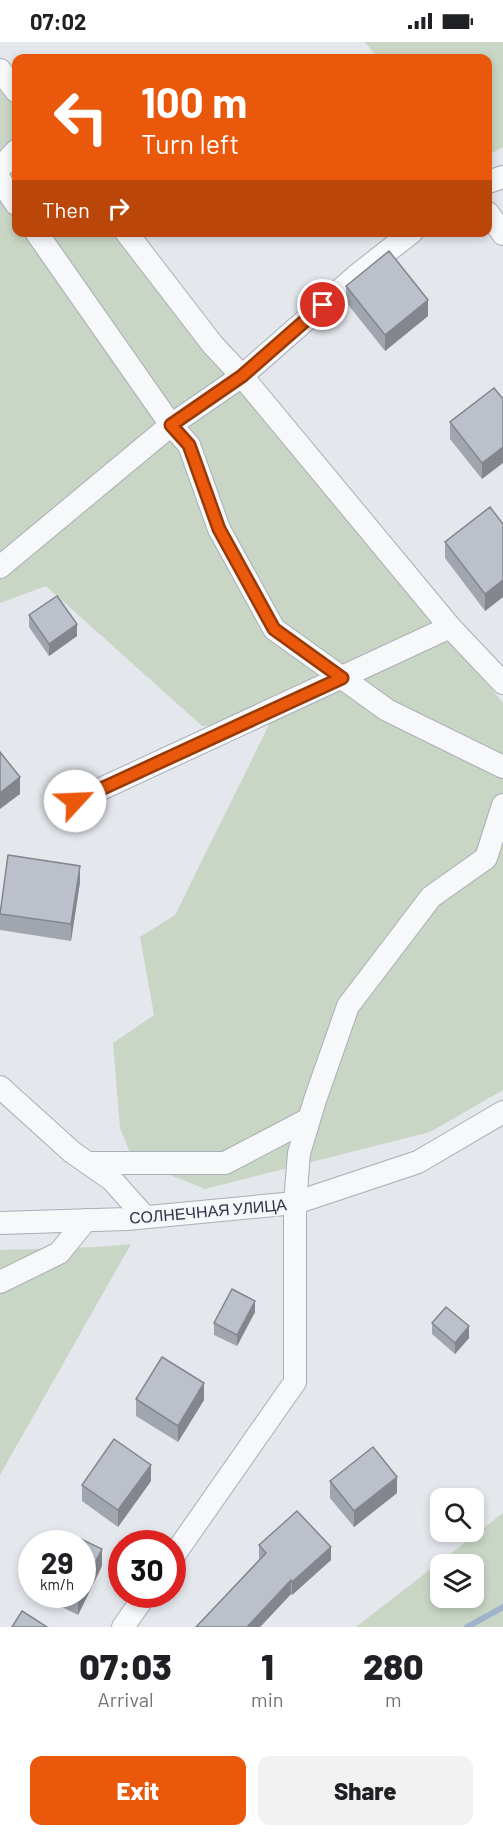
<!DOCTYPE html>
<html lang="en">
<head>
<meta charset="utf-8">
<style>
  body { margin:0; font-family:Barlow,sans-serif; background:#f2f2f2; color:#202124; height:100vh; display:flex; flex-direction:column; font-size:22px; white-space:nowrap }
  * { box-sizing:border-box; margin:0 }
  p { font-size:20px; color:#757577 }
  .icon { flex:none; width:33px; height:33px; fill:none; stroke:currentColor; stroke-width:2; stroke-linecap:round; stroke-linejoin:round }
  .map { position:relative; height:1585px; overflow:hidden }
  .drawer { display:flex; flex-direction:column; background:#fff; flex:1 }
  .drawer>* { flex:none }
  .hud { position:absolute; left:12px; top:12px; width:480px; height:183px; border-radius:12px; box-shadow:0 3px 9px #0003; background:#ea580c; color:#fff; overflow:hidden }
  .tools { position:absolute; left:430px; top:1446px; display:grid; gap:12px }
  .tools a { display:grid; place-items:center; width:54px; height:54px; border-radius:12px; background:#fff; box-shadow:0 3px 9px #0003; font-size:30px }
  .speed { position:absolute; left:18px; top:1488px; display:flex; gap:12px; font-size:30px; font-weight:700; text-align:center }
  .speed>* { display:grid; place-content:center; width:78px; height:78px; border-radius:50%; background:#fff; box-shadow:0 3px 9px #0003; line-height:1 }
  .speed small { font-size:15px; font-weight:400 }
  .speed .limit { border:9px solid #d22; background:#fff; color:#111 }
  .pin { position:absolute; display:grid; place-items:center; width:51px; height:51px; color:#fff; margin:-26px; border:3px solid #fff; border-radius:50%; box-shadow:0 2px 6px #0007 }
  .me { position:absolute; width:66px; margin:-33px; rotate:65deg; stroke-linejoin:round; filter:drop-shadow(0 0 4px #0008) }
  .turn { display:flex; align-items:center; gap:21px; height:126px; padding:0 30px; font-size:27px }
  .turn .icon { width:78px; height:78px; stroke-width:2.5 }
  .turn b { display:block; font-size:42px; line-height:51px }
  .then { display:flex; align-items:center; height:57px; padding:0 30px; background:#0003; gap:12px; font-size:22px }
  .eta { display:flex; justify-content:space-evenly; align-items:center; height:102px; text-align:center }
  .eta b { font-size:36px; font-weight:800; line-height:42px }
  .primary-button { display:flex; gap:12px; margin-top:auto; padding:12px 30px }
  .primary-button a { flex:1; height:69px; border-radius:12px; background:#ea580c; color:#fff; font-size:24px; font-weight:800; line-height:69px; text-align:center }
  .primary-button a+a { background:#f2f2f2; color:#202124 }
  .status { display:flex; justify-content:space-between; align-items:center; height:42px; padding:0 30px; background:#fff; direction:ltr }
  .status svg { height:16px; fill:currentColor }
  .map>svg:first-child { display:block }
</style>
</head>
<body>
<div class="status"><b>07:02</b><svg viewBox="0 0 49 12"><path d="M0 12V9h3v3zM5 12V6h3v6zM10 12V3h3v9zM15 12V0h3v12zM26 1h20v11H26zM47 4h2v5h-2z"/></svg></div>
<div class="map">
<svg width="503" height="1585" viewBox="0 0 503 1585">
  <rect width="100%" height="100%" fill="#e4e7ec"/>
  <!-- green -->
  <g fill="#c9d6c5" fill-rule="evenodd">
    <path d="M365,0h138v105l-15,8v-97h-110z"/>
    <path d="M0,35l16,21v134l107,1 380,470v387l-73,42 -225,57 -72,-29 -13,-32 -7,-85 41,-28 -14,-78 35,-22 94,-190 -67,1 -156,-140 -46,17z"/>
    <path d="M131,1202l-131,231v-225l97,-3z"/>
    <path d="M503,1471v114h-147zM474,1522v34h-33v-34z"/>
  </g>
  <g fill="none" stroke-linecap="round" stroke-linejoin="round">
    <!-- stream -->
    <path stroke="#9fb4cc" stroke-width="6" d="M467,1585l36,-20"/>
    <!-- minor casing -->
    <g stroke="#a9aeb7" stroke-width="24">
      <g id="minor">
        <path d="M0,28l16,21"/>
        <path d="M0,126l16,-17"/>
        <path d="M0,138l16,24"/>
        <path d="M488,140l15,-5"/>
        <path d="M488,171l15,21"/>
        <path d="M36,190l135,193 18,20 30,84 55,100 113,81 116,57"/>
        <path d="M126,190l87,113 29,31 208,251 53,56"/>
        <path d="M0,525l171,-142 71,-49 114,-100 56,-44"/>
        <path d="M75,759l375,-174"/>
        <path d="M0,1045l72,65 40,28 33,37"/>
        <path d="M88,1121h137l84,-44"/>
        <path d="M0,1181l127,-4 168,-16 123,-41 85,-50"/>
        <path d="M0,1240l59,-29 27,-33"/>
        <path d="M172,1516l123,-176v-179l4,-50 16,-53 33,-94 83,-109 55,-39 17,-53"/>
        <path d="M123,1585l23,-33"/>
      </g>
    </g>
    <!-- minor -->
    <use href="#minor" stroke="#f7f8fa" stroke-width="22"/>
  </g>
  <!-- wall -->
  <g fill="#a1a5ae">
    <path d="M346,244l82,30 -43,35 -39,-49z"/>
    <path d="M494,346l-12,91 -32,-40v-17z"/>
    <path d="M503,482v73l-18,14 -40,-53v-16z"/>
    <path d="M29,573l48,21 -28,20 -20,-29z"/>
    <path d="M80,840l-9,59 -71,-11v-20z"/>
    <path d="M255,1270l-18,34 -23,-11v-12z"/>
    <path d="M432,1281l37,15 -14,16 -23,-20z"/>
    <path d="M136,1357l68,1 -26,42 -42,-26z"/>
    <path d="M151,1439l-33,46 -36,-26v-16z"/>
    <path d="M330,1439l67,12 -43,34 -24,-29z"/>
    <path d="M259,1503l72,15 -39,35 -1,-1 -31,33h-64l64,-67 -1,-1z"/>
    <path d="M102,1524l-24,49 -32,-16v-5h36z"/>
  </g>
  <!-- shaded-wall -->
  <g fill="#83868d">
    <path d="M428,258v16l-43,35v-16z"/>
    <path d="M503,405v16l-21,16v-16z"/>
    <path d="M503,538v17l-18,14v-17z"/>
    <path d="M77,582v12l-28,20v-12z"/>
    <path d="M20,735v17l-20,15v-16z"/>
    <path d="M80,824v16l-9,59v-17z"/>
    <path d="M255,1259v11l-18,34v-11z"/>
    <path d="M469,1284v12l-14,16v-11z"/>
    <path d="M204,1341v17l-26,42v-16z"/>
    <path d="M151,1423v16l-33,46v-17z"/>
    <path d="M397,1435v16l-43,34v-16z"/>
    <path d="M331,1505v13l-39,35v-13z"/>
    <path d="M102,1507v17l-24,49v-17l1,-4h3v-6z"/>
    <path d="M291,1538v14l-31,33h-13z"/>
  </g>
  <!-- building -->
  <g fill="#bbc0ca" stroke="#83868d" stroke-width="1.5">
    <path d="M389,209l39,49 -43,35 -39,-49z"/>
    <path d="M494,346l9,11v48l-21,16 -32,-41z"/>
    <path d="M490,465l13,17v56l-18,14 -40,-52z"/>
    <path d="M57,554l20,28 -28,20 -20,-29z"/>
    <path d="M0,710l20,25 -20,16z"/>
    <path d="M8,813l72,11 -9,58 -71,-10z"/>
    <path d="M232,1247l23,12 -18,34 -23,-12z"/>
    <path d="M446,1265l23,19 -14,17 -23,-20z"/>
    <path d="M162,1315l42,26 -26,43 -42,-27z"/>
    <path d="M114,1397l37,26 -33,45 -36,-25z"/>
    <path d="M373,1405l24,30 -43,34 -24,-30z"/>
    <path d="M297,1469l34,36 -39,35 -1,-2 -44,47h-51l70,-74 -7,-8z"/>
    <path d="M70,1492l32,15 -20,39v-44h-17z"/>
    <path d="M70,1552h9l-1,4z"/>
    <path d="M22,1569l25,16h-35z"/>
  </g>
  <g fill="none" stroke-linecap="round" stroke-linejoin="round">
    <!-- route casing -->
    <g stroke="#983908" stroke-width="15">
      <path id="route" d="M75,759l267,-123 -68,-49 -55,-100 -30,-84 -18,-20 71,-49 81,-71"/>
    </g>
    <!-- route -->
    <use href="#route" stroke="#ea580c" stroke-width="10"/>
  </g>
  <g text-anchor="middle" stroke-width="4.5" stroke-linejoin="round" paint-order="stroke">
    <!-- street labels -->
    <g font-size="16" fill="#2b3445" stroke="#f4f6f9">
      <text transform="translate(208 1169) rotate(-5)" y="6">СОЛНЕЧНАЯ УЛИЦА</text>
    </g>
  </g>
</svg>
<div class="tools">
<a><svg class="icon" aria-label="search" viewBox="0 0 24 24"><circle cx="10" cy="10" r="6"/><path d="M15 15l6 6"/></svg></a>
<a><svg class="icon" aria-label="layers" viewBox="0 0 24 24"><path d="M12 4l9 5-9 5-9-5zM3 14l9 5 9-5"/></svg></a>
</div>
<div class="speed"><div>29<small>km/h</small></div><div class="limit">30</div></div>
<div class="pin" style="left:323px;top:263px;background:#d93025"><svg class="icon" aria-label="arrive" viewBox="0 0 24 24"><path d="M6 21V4h12l-3 4 3 4H6"/></svg></div>
<svg class="me" style="left:75px;top:759px" viewBox="-20 -20 40 40"><circle r="19" fill="#fff"/><path d="M0-13L10 11 0 6-10 11z" fill="#ea580c"/></svg>
<div class="hud">
<div class="turn"><svg class="icon" aria-label="left" viewBox="0 0 24 24"><path d="M17 20v-9H6M10 6l-5 5 5 5"/></svg><div><b>100 m</b>Turn left</div></div>
<div class="then">Then<svg class="icon" aria-label="right" viewBox="0 0 24 24"><path d="M7 20v-9h11M14 6l5 5-5 5"/></svg></div>
</div>
</div>
<section class="drawer">
<div class="eta">
<div><b>07:03</b><p>Arrival</p></div>
<div><b>1</b><p>min</p></div>
<div><b>280</b><p>m</p></div>
</div>
<div class="primary-button"><a>Exit</a><a>Share</a></div>
</section>
</body>
</html>
